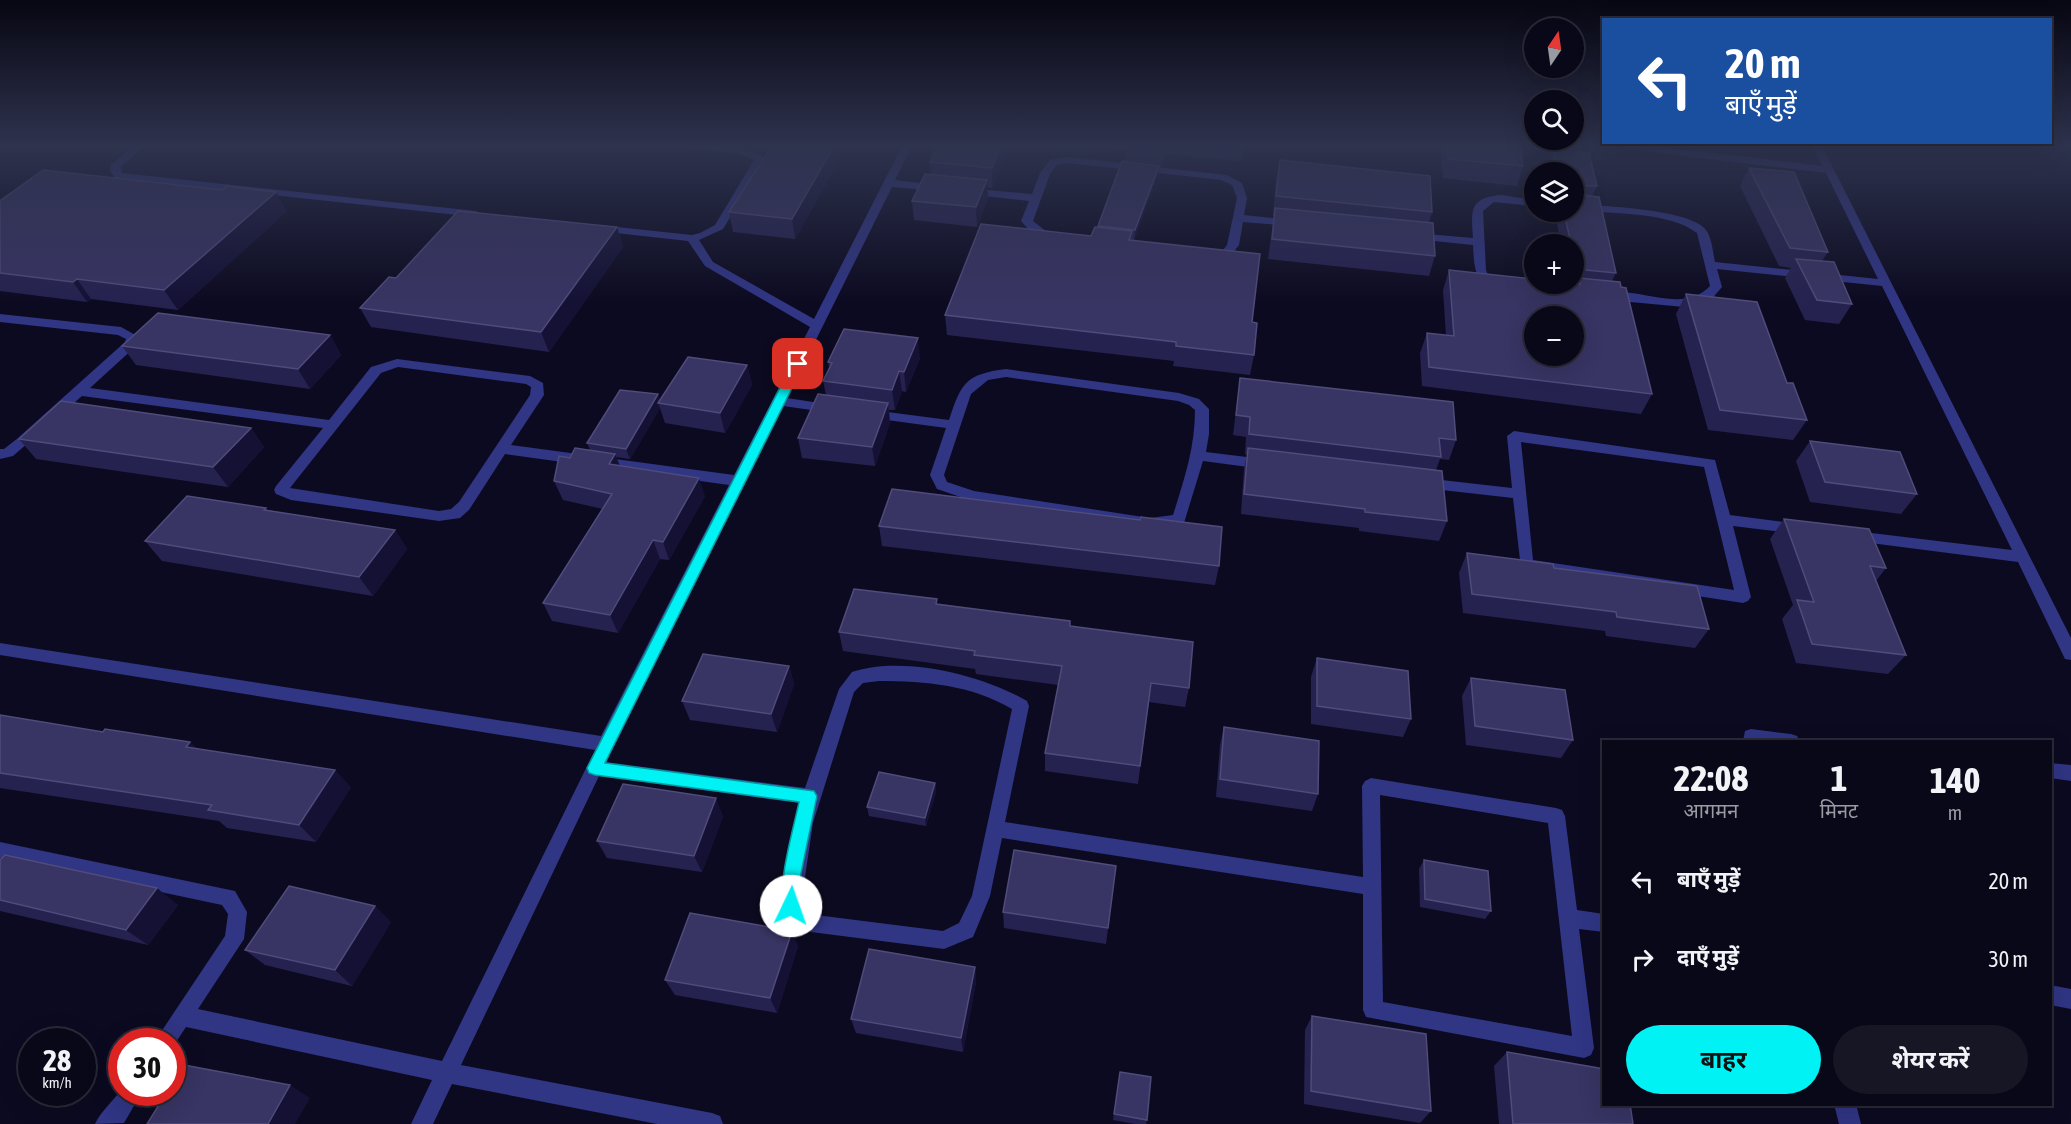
<!DOCTYPE html>
<html lang="hi">
<head>
<meta charset="utf-8">
<style>
  body { margin:0; font-family:"Asap Condensed","Noto Sans Devanagari",sans-serif; background:#171625; color:#f1f3f6; height:100vh; display:flex; flex-direction:column; font-size:22px; white-space:nowrap }
  * { box-sizing:border-box; margin:0 }
  p { font-size:20px; color:#999aa2 }
  .icon { flex:none; width:33px; height:33px; fill:none; stroke:currentColor; stroke-width:2; stroke-linecap:round; stroke-linejoin:round }
  .map { position:relative; flex:1; overflow:hidden }
  .details { position:absolute; left:1602px; top:740px; width:450px; height:366px; display:flex; flex-direction:column; background:#090818; border-radius:0px; box-shadow:0 6px 24px #0002,0 0 0 2px #292937 }
  .details>* { flex:none }
  .hud { position:absolute; left:1602px; top:18px; width:450px; height:126px; border-radius:0px; box-shadow:0 6px 24px #0002,0 0 0 2px #292937; background:#1a4fa0; color:#fff; overflow:hidden }
  .needle { width:39px; rotate:13deg }
  .controls { position:absolute; left:1524px; top:18px; display:grid; gap:12px }
  .controls a { display:grid; place-items:center; width:60px; height:60px; border-radius:50%; background:#090818; box-shadow:0 6px 24px #0002,0 0 0 2px #292937; font-size:30px }
  .speed { position:absolute; left:18px; top:1028px; display:flex; gap:12px; font-size:30px; font-weight:700; text-align:center }
  .speed>* { display:grid; place-content:center; width:78px; height:78px; border-radius:50%; background:#090818; box-shadow:0 6px 24px #0002,0 0 0 2px #292937; line-height:1 }
  .speed small { font-size:15px; font-weight:400 }
  .speed .limit { border:9px solid #d22; background:#fff; color:#111 }
  .pin { position:absolute; display:grid; place-items:center; width:51px; height:51px; color:#fff; margin:-26px; border-radius:12px; box-shadow:0 3px 9px #0006 }
  .me { position:absolute; width:66px; margin:-33px; rotate:3deg; stroke-linejoin:round; filter:drop-shadow(0 0 4px #0008) }
  .turn { display:flex; align-items:center; gap:21px; height:126px; padding:0 24px; font-size:27px }
  .turn .icon { width:78px; height:78px; stroke-width:2.5 }
  .turn b { display:block; font-size:42px; line-height:51px }
  .eta { display:flex; justify-content:space-evenly; align-items:center; height:102px; text-align:center }
  .eta b { font-size:36px; font-weight:700; line-height:42px }
  .primary-button { display:flex; gap:12px; margin-top:auto; padding:12px 24px }
  .primary-button a { flex:1; height:69px; border-radius:36px; background:#00f2f4; color:#111; font-size:24px; font-weight:700; line-height:69px; text-align:center }
  .primary-button a+a { background:#171625; color:#f1f3f6 }
  ul { padding:0; list-style:none }
  li { display:flex; align-items:center; gap:18px; height:78px; padding:0 24px }
  li div { flex:1 }
  li b { display:block; font-size:22px }
  li em { font-style:normal }
  .map>svg:first-child { display:block }
</style>
</head>
<body>
<div class="map">
<svg width="2071" height="1124" viewBox="0 0 2071 1124">
  <rect width="100%" height="100%" fill="#0c0a20"/>
  <g fill="none" stroke-linecap="round" stroke-linejoin="round">
    <!-- service -->
    <path fill="#303584" fill-rule="evenodd" d="M2050,985l21,4v20l-21,-4z"/>
    <!-- minor -->
    <g fill="#303584" fill-rule="evenodd">
      <path d="M133,146h12l-24,20 1,7 354,38 6,3 -6,3 -361,-39 -5,-7 1,-6z"/>
      <path d="M689,146c26,0 52,-3 75,11l1,2 -42,70 -24,11 14,22 101,57 88,-173h10l-17,34 42,5 5,3 -5,3 -45,-4 -105,211 46,7 7,4 -7,4 -50,-7 -177,356 199,26 34,-99 13,-17c50,-17 131,3 175,29l2,5 -24,116 358,55 -1,-91 3,-5 6,-3 185,30 6,2 3,6 12,94 27,4v18l-25,-3 15,119 -3,7 -7,3 -218,-41 -3,-7v-116l-361,-56 -12,58 -17,41 -29,12 -141,-18 -7,-3 -14,-22 7,-56 11,-47 -201,-27 -138,289 251,48 8,3 3,8h-66l-205,-40 -19,40h-22l21,-44 -246,-53 -14,21v-7h-17l70,-105 3,-22 -6,-9 -222,-47v-16l235,49 12,21 -3,27 -46,70 244,52 153,-311 -595,-95v-12l601,93 128,-251 -224,-31 -36,56 -9,8 -21,3 -148,-21 -15,-6 -2,-4 2,-4 47,-58 -241,-32 -69,60 -13,3v-10h4l14,-11 107,-96 1,-3 -8,-4 -118,-13v-8l121,13 18,10 -4,10 -45,41 239,32 42,-53 26,-8 133,17 13,7 1,12 -33,50 223,30 76,-148 -105,-61 -17,-25 -90,-10 -6,-3 6,-3 94,10 8,-2 15,-8 39,-65 -17,-7 -43,-4zM398,367l128,17 5,3 -1,8 -71,107 -8,7 -12,2 -149,-23 91,-115zM879,681c47,0 92,4 133,28l-40,187 -13,27 -16,8 -135,-17 -7,-10 12,-81 41,-131 9,-9zM1380,795l168,28 24,213 -189,-34z"/>
      <path d="M1623,146h32l168,20 -11,-20h10l249,492v22l-6,-1 -47,-97 -163,-21 -5,-1 -2,-4 2,-4 5,-1 157,19 -130,-264 -165,-17 5,18 -13,15 -25,5 -75,-7 -4,-1v-6c33,-7 78,22 105,-7l-13,-53c-28,-22 -88,-19 -123,-23v-6c27,2 117,5 132,26 6,8 7,23 9,32l163,17 -52,-106 -198,-24z"/>
      <path d="M1068,157l159,18 15,8 5,15 -3,17 48,5 6,3 -6,3 -49,-4 -4,23 -8,10 -17,3 -174,-21 -11,-7 -8,-9 8,-20 -62,-7 -5,-3 5,-3 65,6 8,-21 10,-13zM1068,163l153,17 11,5 5,13 -10,47 -4,5 -9,2 -167,-20 -14,-11 17,-47 7,-9z"/>
      <path d="M1502,195l32,5v6l-40,-4 -11,9 3,59 2,5 12,5v6c-26,5 -26,-23 -27,-41l-58,-6 -6,-3 6,-3 58,5c-2,-27 -4,-41 29,-43z"/>
      <path d="M1006,369l173,24 20,6 10,10v25l-3,18 57,7 7,5 -7,5 -60,-8 -19,62 -19,5h-15l-178,-27 -35,-12 -7,-14 16,-47 -74,-10 -7,-4 7,-4 77,10c12,-37 17,-46 57,-51zM1006,377l172,24 11,4 6,5c0,38 -11,70 -22,105l-23,3 -176,-27 -27,-9 -3,-7 27,-81 17,-14z"/>
      <path d="M1514,431l201,29 15,55 68,9 7,5 -7,5 -65,-8 18,71 -3,4 -5,2 -222,-34 -8,-71 -89,-10 -7,-5 7,-5 88,10 -5,-52zM1521,442l183,25 30,123 -201,-30z"/>
      <path d="M1751,729l40,5 6,2 3,5h-57l2,-10z"/>
      <path d="M2050,763l21,2v16l-21,-3z"/>
      <path d="M122,1089v3h20l-18,31 -29,1c6,-13 18,-23 27,-35z"/>
      <path d="M1834,1104h22l5,20h-22z"/>
    </g>
  </g>
  <!-- wall -->
  <g fill="#262250">
    <path d="M772,146h69l1,9 -47,84 -62,-7 -4,-20z"/>
    <path d="M938,146h70v3l-16,39 -5,-1 1,12 -11,28 -63,-7 -2,-19 19,-27 -1,-12z"/>
    <path d="M1109,146h135l-3,15 -75,-7 -4,11 -36,-4v-11l-17,-2z"/>
    <path d="M1440,146h80l3,20 -6,20 -74,-8z"/>
    <path d="M1553,150l44,36 -5,10 24,77 -4,8 40,113 -11,20 -219,-28 -2,-33 7,-20 19,2 -3,-45 6,-20 125,14v-40h-13l-6,-32h19v-40h-26l-1,-5z"/>
    <path d="M1280,160l152,52 -3,11 6,33 -6,20 -161,-17 6,-43h-1l3,-37z"/>
    <path d="M1749,168l79,84 -6,9 30,43 -13,20 -34,-4 -20,-42 6,-10 -12,-2 -39,-80z"/>
    <path d="M1158,175l-24,65 118,82 2,33 -4,20 -77,-9 1,-5 -227,-26 -2,-20 146,-79 7,-10z"/>
    <path d="M0,201l287,10 -109,99 -87,-11 -4,3 -87,-11z"/>
    <path d="M617,227l6,20 -74,105 -178,-25 -11,-19 36,-30z"/>
    <path d="M1686,294l101,89 20,37 -14,20 -85,-10 -32,-116z"/>
    <path d="M330,335l11,20 -31,34 -174,-24 -14,-19z"/>
    <path d="M920,358l-14,34 -4,-1 -7,19h-6l1,13 -15,43 -73,-8 -4,-20 28,-43 -3,-14 6,-13 -1,-6z"/>
    <path d="M747,365l5,20 -27,48 -60,-10 -5,-15 -30,51 -14,-2 4,8 85,31 -36,64 -9,-1 -42,74 -66,-12 -9,-18 60,-94 -40,-9 -9,-19 16,-23 20,-8 -3,-7 73,-43z"/>
    <path d="M1240,378l216,62 -7,20 -9,-1 -4,11 11,51 -8,20 -80,-10v-3l-118,-14 3,-46 3,-13 -2,-1 1,-17 -13,-2z"/>
    <path d="M251,428l13,19 -36,40 -192,-28 -17,-20z"/>
    <path d="M1810,441l107,53 -16,20 -91,-12 -14,-41z"/>
    <path d="M266,508l1,2 128,20 12,19 -34,47 -211,-35 -17,-20z"/>
    <path d="M1784,519l102,49 -10,13 30,74 -18,19 -92,-11 -14,-44 11,-14 -23,-66z"/>
    <path d="M879,526l340,40 -4,19 -333,-39z"/>
    <path d="M1467,553l87,15 155,61 -14,19 -89,-12 -1,-5 -142,-18 -4,-40z"/>
    <path d="M937,604l133,17v5l119,62 -4,19 -36,-5 -11,82 -93,-13v-18l13,-68 -82,-11 -1,-5 -132,-18 -4,-19z"/>
    <path d="M1317,658l94,61 -8,18 -92,-13v-47z"/>
    <path d="M789,666l5,18 -17,48 -87,-12 -8,-19z"/>
    <path d="M1471,678l102,62 -12,18 -95,-13 -4,-49z"/>
    <path d="M0,715l103,17 87,10 7,7 154,38 -35,55 -89,-14 -8,-7 -219,-33z"/>
    <path d="M1224,727l94,67 -6,17 -96,-14 4,-52z"/>
    <path d="M935,783l1,9 -10,34 -57,-10 -2,-9z"/>
    <path d="M723,816l-21,56 -95,-14 -10,-17z"/>
    <path d="M0,860l178,45 -30,40 -148,-34z"/>
    <path d="M1424,860l67,51 -6,8 -65,-12 -1,-38z"/>
    <path d="M1116,866l-10,78 -102,-16 -1,-16z"/>
    <path d="M391,922l-39,64 -87,-21 -20,-15z"/>
    <path d="M798,946l-21,67 -102,-18 -10,-15z"/>
    <path d="M975,967l1,15 -13,70 -107,-19 -5,-14z"/>
    <path d="M1312,1016l119,95 -11,12 -116,-19 1,-74z"/>
    <path d="M1507,1052l126,72h-134l-5,-58z"/>
    <path d="M1120,1072l27,48 -1,4h-11l-22,-4z"/>
  </g>
  <!-- shaded-wall -->
  <g fill="#141135">
    <path d="M834,146h7l1,9 -47,84 -3,-20z"/>
    <path d="M1001,146h7v3l-16,39v-20z"/>
    <path d="M1164,146h3l-1,8 -4,11z"/>
    <path d="M1159,166l-1,9 -24,65 1,-10z"/>
    <path d="M987,180l1,19 -11,28 -1,-20z"/>
    <path d="M276,192l11,19 -109,99 -14,-20z"/>
    <path d="M617,227l6,20 -74,105 -8,-20z"/>
    <path d="M77,279l14,20 -4,3 -14,-20z"/>
    <path d="M330,335l11,20 -31,34 -12,-20z"/>
    <path d="M918,338l2,20 -14,34 -2,-20z"/>
    <path d="M747,365l5,20 -27,48 -5,-20z"/>
    <path d="M899,371l3,20 -7,19 -3,-20z"/>
    <path d="M658,394l4,10 -4,-1 2,5 -30,51 -4,-10z"/>
    <path d="M888,403l2,20 -15,43 -3,-19z"/>
    <path d="M251,428l13,19 -36,40 -15,-20z"/>
    <path d="M615,454l7,18 -13,-8z"/>
    <path d="M699,478l6,18 -36,64 -6,-18z"/>
    <path d="M395,530l12,19 -34,47 -14,-19z"/>
    <path d="M653,540l7,19 -42,74 -8,-18z"/>
    <path d="M789,666l5,18 -17,48 -6,-18z"/>
    <path d="M190,742l19,18 -23,-13z"/>
    <path d="M335,770l16,17 -35,55 -17,-17z"/>
    <path d="M935,783l1,9 -10,34 -1,-8z"/>
    <path d="M716,798l7,18 -21,56 -8,-16z"/>
    <path d="M157,888l21,17 -30,40 -22,-15z"/>
    <path d="M375,906l16,16 -39,64 -17,-16z"/>
    <path d="M792,931l6,15 -21,67 -7,-15z"/>
    <path d="M975,967l1,15 -13,70 -2,-14z"/>
    <path d="M290,1085l20,13 -15,26h-27z"/>
  </g>
  <!-- building -->
  <g fill="#383463" stroke="#4f4b7b" stroke-width="1.5" fill-rule="evenodd">
    <path d="M772,146h62l-42,73 -63,-7z"/>
    <path d="M938,146h63l-9,22 -62,-6z"/>
    <path d="M1447,146h73l3,20 -75,-7z"/>
    <path d="M1553,150l36,3 8,33h-18l-1,7 2,2 19,2 17,76 -41,-4 -1,-9v-16h-3l-7,-32h10v-40h-17z"/>
    <path d="M1280,160l150,16 2,36 -156,-16z"/>
    <path d="M1122,161l37,5 -24,64 -37,-4z"/>
    <path d="M1749,168l45,4 34,80 -38,-4z"/>
    <path d="M43,170l180,20 4,-4 49,6 -112,98 -87,-11 -4,3 -73,-9v-72z"/>
    <path d="M925,174l62,6 -11,27 -64,-6z"/>
    <path d="M1275,208l158,15 2,33 -163,-17z"/>
    <path d="M458,211l159,16 -76,105 -181,-24 29,-31 7,1z"/>
    <path d="M981,224l110,12 4,-9 37,4 -3,9 131,14 -8,68 5,1 -3,32 -78,-9v-4l-231,-27z"/>
    <path d="M1796,259l38,3 18,42 -35,-4z"/>
    <path d="M1449,270l85,9v5h46l-1,-6 41,4 1,5 5,1 26,106 -223,-27 -2,-34 27,3zM1534,316h40v40h-40z"/>
    <path d="M1686,294l71,8 30,81h6l14,37 -87,-10z"/>
    <path d="M158,313l172,22 -32,34 -176,-23z"/>
    <path d="M844,329l74,9 -14,34 -5,-1 -7,19 -69,-9 9,-18 -4,-1z"/>
    <path d="M688,357l59,8 -27,48 -62,-10z"/>
    <path d="M1240,378l213,24 3,38 -17,-2 2,19 -192,-23 1,-17 -14,-2z"/>
    <path d="M620,390l38,4 -32,55 -39,-6z"/>
    <path d="M818,394l70,9 -16,44 -74,-9z"/>
    <path d="M61,401l190,27 -38,39 -194,-28z"/>
    <path d="M1810,441l90,11 17,42 -92,-12z"/>
    <path d="M575,448l40,6 -6,10 90,14 -36,64 -10,-2 -43,75 -67,-12 69,-109 -58,-13 5,-25 11,2z"/>
    <path d="M1248,448l194,23 5,50 -82,-9v-3l-121,-15z"/>
    <path d="M892,489l248,31 1,-3 81,10 -3,39 -340,-40z"/>
    <path d="M187,496l79,12 -2,2 131,20 -36,47 -214,-36z"/>
    <path d="M1784,519l85,10 17,39 -16,-2 36,89 -94,-11 -15,-44 17,2z"/>
    <path d="M1467,553l86,11 1,4 143,18 12,43 -92,-12 -1,-5 -144,-18z"/>
    <path d="M854,589l83,10 -1,5 134,17v5l123,16 -4,46 -38,-5 -11,83 -95,-13 17,-87 -88,-11 1,-4 -136,-19z"/>
    <path d="M703,654l86,12 -18,48 -89,-13z"/>
    <path d="M1317,658l91,13 3,48 -94,-13z"/>
    <path d="M1471,678l94,12 8,50 -98,-14z"/>
    <path d="M0,715l103,17 2,-3 85,13 -4,5 149,23 -36,55 -91,-15 4,-5 -212,-32z"/>
    <path d="M1224,727l95,14 -1,53 -98,-15z"/>
    <path d="M879,772l56,11 -10,35 -58,-11z"/>
    <path d="M623,784l93,14 -22,58 -97,-15z"/>
    <path d="M1014,850l102,16 -8,62 -105,-16z"/>
    <path d="M5,855l152,33 -31,42 -126,-30v-40z"/>
    <path d="M1424,860l64,11 3,40 -66,-12z"/>
    <path d="M289,886l86,20 -40,64 -90,-20z"/>
    <path d="M690,913l102,18 -22,67 -105,-18z"/>
    <path d="M869,949l106,18 -14,71 -110,-19z"/>
    <path d="M1312,1016l114,18 5,77 -120,-20z"/>
    <path d="M1507,1052l97,17v35h26l3,20h-120z"/>
    <path d="M184,1065l106,20 -22,39h-121l20,-32h5v-8z"/>
    <path d="M1120,1072l31,5 -4,43 -33,-6z"/>
  </g>
  <!-- sky -->
  <linearGradient id="sky" x2="0" y2="1"><stop stop-color="#070612"/><stop offset="0.48" stop-color="#2e334e"/><stop offset="1" stop-color="#2e334e" stop-opacity="0"/></linearGradient>
  <rect width="2071" height="303" fill="url(#sky)"/>
  <!-- route -->
  <path fill="#00f2f4" stroke="#009d9f" stroke-width="1.5" d="M798,360l6,4 -199,399 209,28 3,5 -16,77 -1,33 -3,6 -6,3 -6,-3c-10,-22 9,-85 14,-110l-204,-27 -6,-2 -2,-5 205,-404z"/>
</svg>
<div class="controls">
<a><svg class="needle" viewBox="-14 -14 28 28"><path d="M0-13l5 13h-10z" fill="#e53935"/><path d="M0 13l5-13h-10z" fill="#999aa2"/></svg></a>
<a><svg class="icon" aria-label="search" viewBox="0 0 24 24"><circle cx="10" cy="10" r="6"/><path d="M15 15l6 6"/></svg></a>
<a><svg class="icon" aria-label="layers" viewBox="0 0 24 24"><path d="M12 4l9 5-9 5-9-5zM3 14l9 5 9-5"/></svg></a>
<a>+</a>
<a>−</a>
</div>
<div class="speed"><div>28<small>km/h</small></div><div class="limit">30</div></div>
<div class="pin" style="left:798px;top:364px;background:#d93025"><svg class="icon" aria-label="arrive" viewBox="0 0 24 24"><path d="M6 21V4h12l-3 4 3 4H6"/></svg></div>
<svg class="me" style="left:791px;top:906px" viewBox="-20 -20 40 40"><circle r="19" fill="#fff"/><path d="M0-13L10 11 0 6-10 11z" fill="#00f2f4"/></svg>
<div class="hud">
<div class="turn"><svg class="icon" aria-label="left" viewBox="0 0 24 24"><path d="M17 20v-9H6M10 6l-5 5 5 5"/></svg><div><b>20 m</b>बाएँ मुड़ें</div></div>
</div>
<section class="details">
<div class="eta">
<div><b>22:08</b><p>आगमन</p></div>
<div><b>1</b><p>मिनट</p></div>
<div><b>140</b><p>m</p></div>
</div>
<ul>
<li><svg class="icon" aria-label="left" viewBox="0 0 24 24"><path d="M17 20v-9H6M10 6l-5 5 5 5"/></svg><div><b>बाएँ मुड़ें</b></div><em>20 m</em></li>
<li><svg class="icon" aria-label="right" viewBox="0 0 24 24"><path d="M7 20v-9h11M14 6l5 5-5 5"/></svg><div><b>दाएँ मुड़ें</b></div><em>30 m</em></li>
</ul>
<div class="primary-button"><a>बाहर</a><a>शेयर करें</a></div>
</section>
</div>
</body>
</html>
